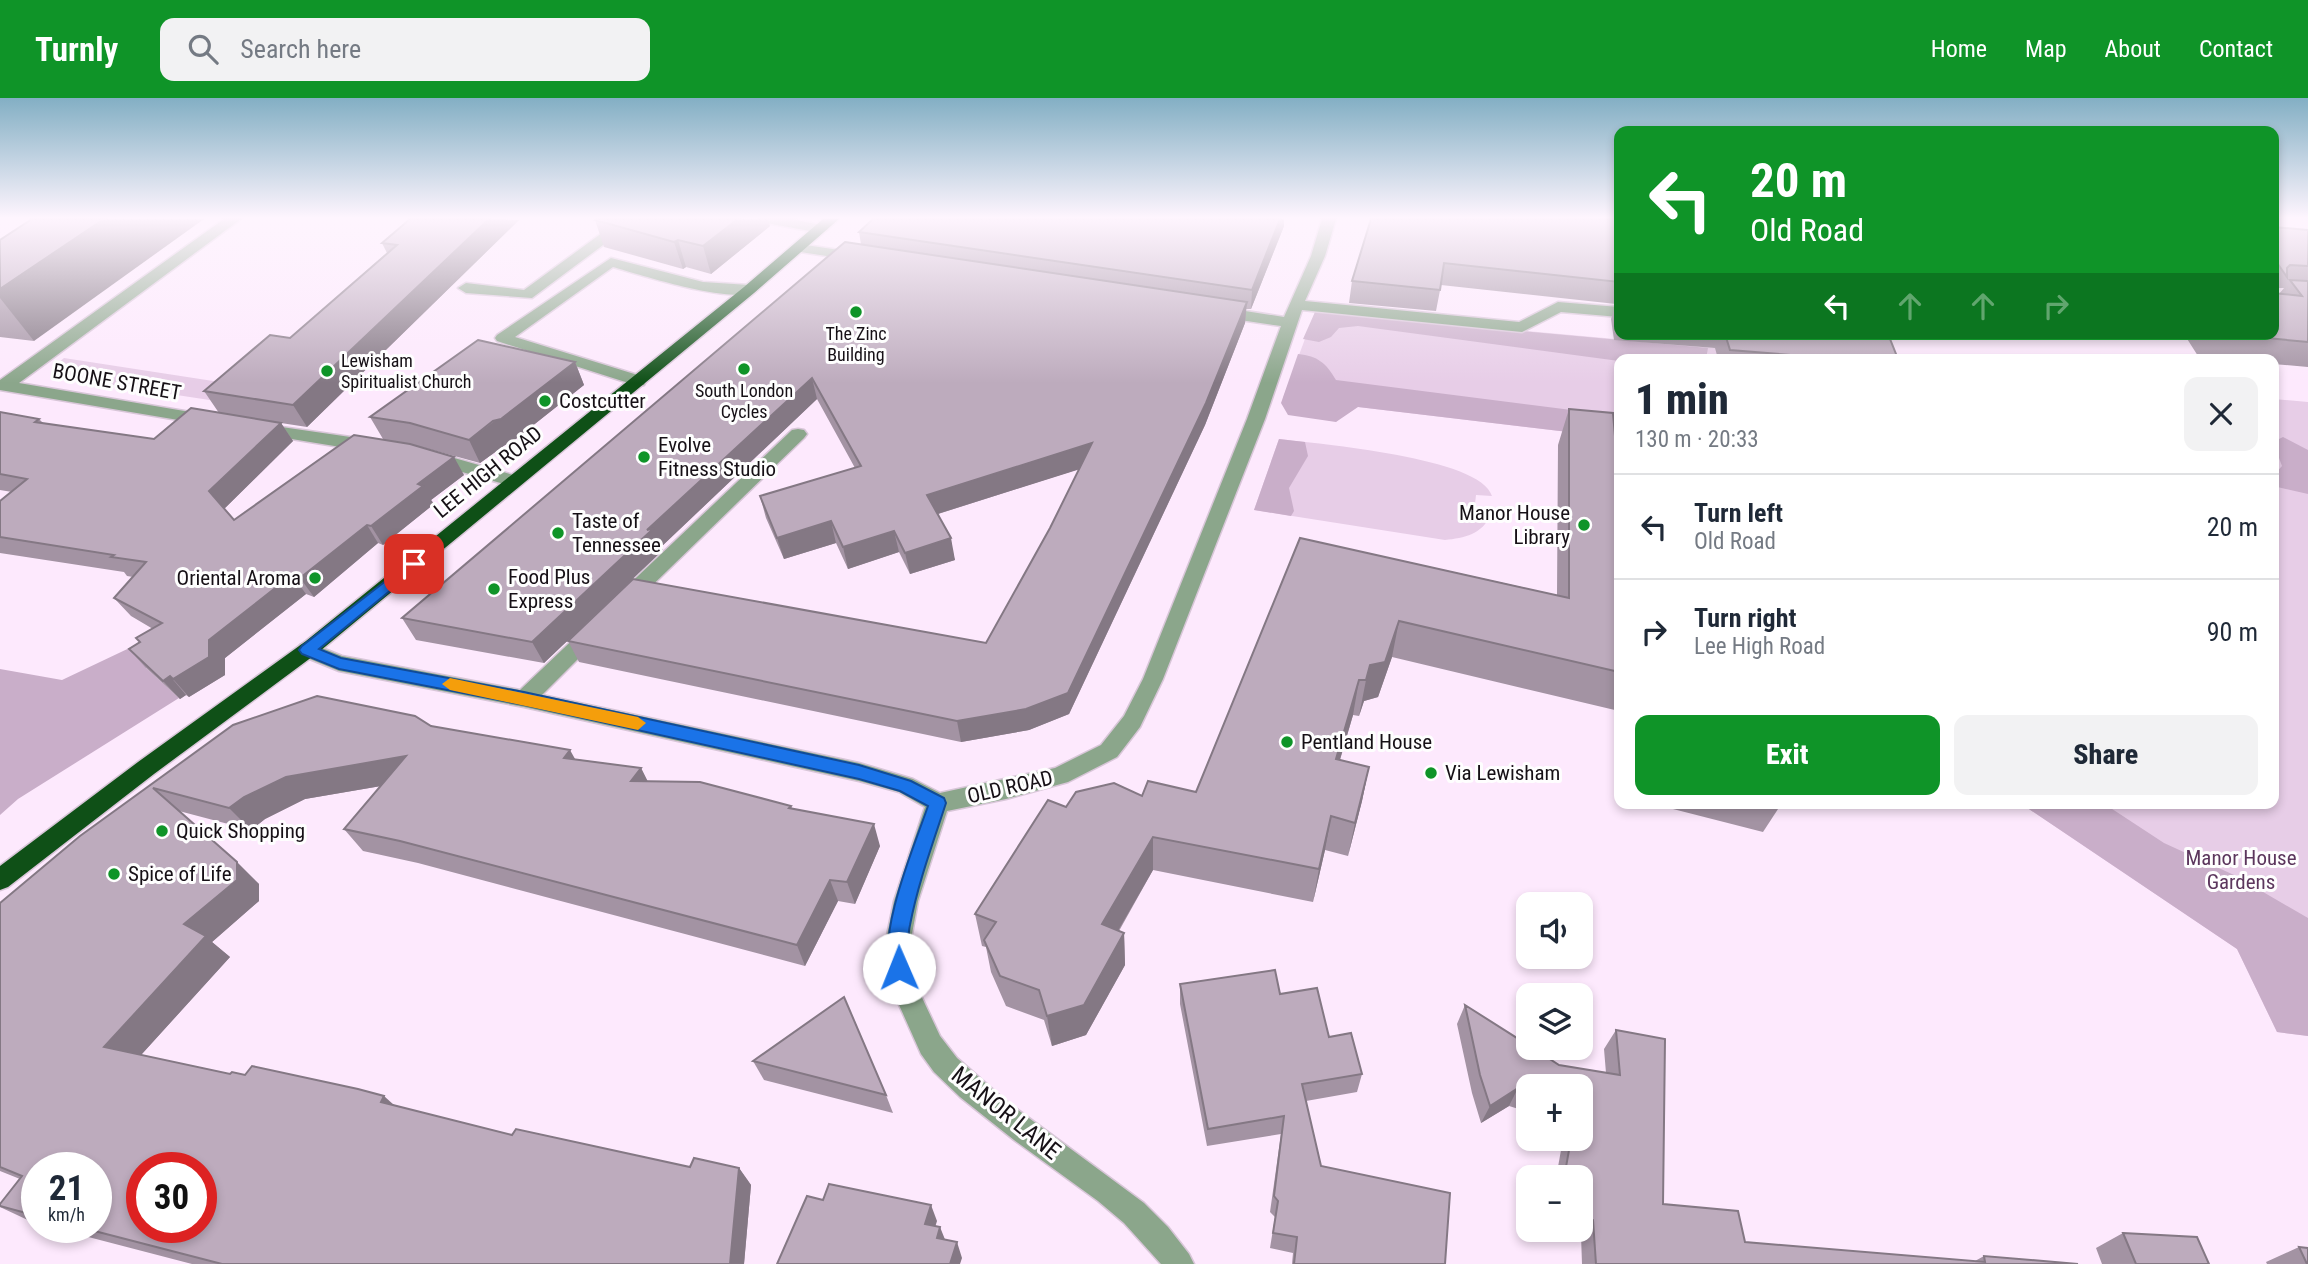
<!DOCTYPE html>
<html lang="en">
<head>
<meta charset="utf-8">
<style>
  body { margin:0; font-family:"Roboto Condensed",sans-serif; background:#f2f2f3; color:#1f2937; height:100vh; display:flex; flex-direction:column; font-size:26px; white-space:nowrap }
  * { box-sizing:border-box; margin:0 }
  p { font-size:23px; color:#747a83 }
  .icon { flex:none; width:38px; height:38px; fill:none; stroke:currentColor; stroke-width:2; stroke-linecap:round; stroke-linejoin:round }
  .map { position:relative; flex:1; overflow:hidden }
  .panel { position:absolute; left:1614px; top:256px; width:665px; height:455px; display:flex; flex-direction:column; background:#fff; border-radius:14px; box-shadow:0 4px 10px #0003 }
  .panel>* { flex:none }
  .hud { position:absolute; left:1614px; top:28px; width:665px; height:214px; border-radius:14px; box-shadow:0 4px 10px #0003; background:#0f9428; color:#fff; overflow:hidden }
  .fabs { position:absolute; left:1516px; top:794px; display:grid; gap:14px }
  .fabs a { display:grid; place-items:center; width:77px; height:77px; border-radius:14px; background:#fff; box-shadow:0 4px 10px #0003; font-size:35px }
  .speed { position:absolute; left:21px; top:1054px; display:flex; gap:14px; font-size:35px; font-weight:700; text-align:center }
  .speed>* { display:grid; place-content:center; width:91px; height:91px; border-radius:50%; background:#fff; box-shadow:0 4px 10px #0003; line-height:1 }
  .speed small { font-size:18px; font-weight:400 }
  .speed .limit { border:10px solid #d22; background:#fff; color:#111 }
  .pin { position:absolute; display:grid; place-items:center; width:60px; height:60px; color:#fff; margin:-30px; border-radius:14px; box-shadow:0 4px 10px #0006 }
  .me { position:absolute; width:77px; margin:-38px; rotate:359deg; stroke-linejoin:round; filter:drop-shadow(0 0 5px #0008) }
  .turn { display:flex; align-items:center; gap:24px; height:147px; padding:0 21px; font-size:32px }
  .turn .icon { width:91px; height:91px; stroke-width:2.5 }
  .turn b { display:block; font-size:49px; line-height:60px }
  .lanes { display:flex; align-items:center; height:66px; padding:0 21px; background:#0003; justify-content:center; gap:35px; direction:ltr }
  .lanes .off { opacity:.35 }
  .round { display:grid; place-items:center; flex:none; width:74px; height:74px; border-radius:14px; background:#f2f2f3 }
  .summary { display:flex; align-items:center; justify-content:space-between; height:119px; padding:0 21px }
  h1 { font-size:42px; font-weight:800; line-height:52px }
  .primary-button { display:flex; gap:14px; margin-top:auto; padding:14px 21px }
  .primary-button a { flex:1; height:80px; border-radius:14px; background:#0f9428; color:#fff; font-size:28px; font-weight:800; line-height:80px; text-align:center }
  .primary-button a+a { background:#f2f2f3; color:#1f2937 }
  ul { padding:0; list-style:none }
  li { display:flex; align-items:center; gap:21px; height:105px; padding:0 21px; border-top:2px solid #e0e1e3 }
  li div { flex:1 }
  li b { display:block; font-size:26px }
  li em { font-style:normal }
  header { display:flex; align-items:center; gap:42px; box-sizing:border-box; height:98px; padding:0 35px; background:#0f9428; color:#fff }
  header strong { font-size:33px }
  nav { display:flex; gap:38px; margin-inline-start:auto; font-size:24px }
  .search { width:490px; height:63px; background:#f2f2f3; display:flex; align-items:center; gap:18px; box-sizing:border-box; padding:0 24px; border-radius:14px; color:#747a83; font-size:26px }
  .map>svg:first-child { display:block }
</style>
</head>
<body>
<header>
<strong>Turnly</strong>
<div class="search"><svg class="icon" aria-label="search" viewBox="0 0 24 24"><circle cx="10" cy="10" r="6"/><path d="M15 15l6 6"/></svg>Search here</div>
<nav><a>Home</a><a>Map</a><a>About</a><a>Contact</a></nav>
</header>
<div class="map">
<svg width="2308" height="1166" viewBox="0 0 2308 1166">
  <rect width="100%" height="100%" fill="#fde9fd"/>
  <!-- green -->
  <g fill="#e7cde7">
    <path d="M1315,214l523,47h-219v79l-336,-40z"/>
    <path d="M64,260l162,25 -10,18 -157,-24 -6,-4 -1,-5z"/>
    <path d="M2273,301l35,3v634l-31,-4 -40,-83 -217,-146h253z"/>
    <path d="M1279,341c39,5 202,18 213,57l-16,-1 -2,18 16,2c-7,19 -26,23 -45,25l-191,-30z"/>
  </g>
  <!-- forest -->
  <g fill="#c9aec9">
    <path d="M1315,214l393,36 -2,11h-87v2l-261,-35 -19,2 -8,9 -12,5 -16,-3z"/>
    <path d="M1298,256c20,2 28,9 38,26l283,36v22l-261,-31 -22,15 -48,-7 -7,-12z"/>
    <path d="M2283,339l25,13v44l-35,-8v-10l9,-10 -9,-24z"/>
    <path d="M1279,341l26,3 3,14 -19,32 5,23 -3,5 -37,-6z"/>
    <path d="M159,536l-13,34 33,30 -161,101 -18,16v-146l62,11z"/>
    <path d="M2020,705h83l61,40 70,32 74,43v118l-31,-4 -40,-83z"/>
  </g>
  <g fill="none" stroke-linecap="round" stroke-linejoin="round">
    <!-- minor casing -->
    <g stroke="#d8c6d8" stroke-width="3">
      <g id="minor">
        <path d="M224,121h17l-222,164 189,32 6,1 3,4 -3,4 -6,1 -208,-35v-10z"/>
        <path d="M621,121h17l-106,79 -66,-5 -8,-5 8,-5 58,7z"/>
        <path d="M759,121h32l35,7 2,3 -7,4 -55,-10z"/>
        <path d="M1322,121h14l-11,37 -20,45 214,21 39,-20 61,5v10l-58,-5 -39,20 -220,-22 -37,109 -102,260 -23,48 -23,30 -49,25 -62,17 -59,12 -29,90 -8,44 7,42 23,49 17,22 49,43 138,102 24,24 21,27 5,10h-33l-37,-41 -26,-22 -84,-61 -54,-43 -26,-25 -13,-18 -30,-67 -6,-42 9,-44 31,-94 -26,-15 -40,-11 -335,-74 -185,-36 -39,-16 -3,-5 3,-5 7,-3 35,14 178,34 66,-63 7,-2 7,2 3,5 -3,5 -58,58 317,68 54,16 27,14 115,-25 46,-23 23,-29 19,-37 104,-260 34,-93 -61,-9 -8,-5 8,-5 64,10 27,-61z"/>
        <path d="M799,146l60,9 7,4 -7,4 -65,-10 -2,-3 2,-3z"/>
        <path d="M611,160l92,24 46,3 8,5c-18,17 -119,-16 -144,-23l-98,70 129,40 2,4 -2,4 -6,1 -141,-45 -2,-3 2,-3z"/>
        <path d="M261,326l110,16 9,6 -9,6 -116,-19 -3,-4 3,-4z"/>
        <path d="M798,331l6,1 3,4 -3,4 -171,166h-14l-3,-5 3,-5 173,-164z"/>
        <path d="M430,353l90,26 3,4 -9,6 -90,-26 -3,-4 3,-4z"/>
      </g>
    </g>
    <!-- highway casing -->
    <g stroke="#d8c6d8" stroke-width="3">
      <path id="highway" d="M823,121h16l-85,74 -434,358 -166,123 -146,113 -8,3v-24l138,-104 168,-121 438,-354z"/>
    </g>
    <!-- minor -->
    <use href="#minor" fill="#8ba68b" fill-rule="evenodd"/>
    <!-- highway -->
    <use href="#highway" fill="#0f5017" fill-rule="evenodd"/>
  </g>
  <!-- wall -->
  <g fill="#a393a3" fill-rule="evenodd">
    <path d="M410,121l109,1 -212,207 -26,-4 12,18 -69,68 10,11 149,-81 -13,-22 205,-55 9,23 -72,57 -7,3 -25,18 -66,-18 50,30 -33,25 3,4 -51,41 -5,-2 -64,54 -8,-3 -81,64v17l-36,22 -3,-2 -6,4 -35,-32 -16,-18 11,-7 13,-13 -22,-13 -17,-18 19,-21 -6,-1 -3,-4 -124,-19v-52l12,-9 -12,-2v-78l39,7 4,4 111,16 65,-26 -15,-22 86,-53 97,-85 -5,-10z"/>
    <path d="M1619,121v115h269l10,25h-180l-3,-11 -101,-8 -3,-21 5,-15 -175,-19 -5,26 -87,-8 3,-22z"/>
    <path d="M595,122l175,6 -59,48 -25,-7 -3,2 -79,-22z"/>
    <path d="M1284,128l-33,83h-5l-1,14 -40,102 -136,289 -40,16 -68,12 -382,-80 -11,-21 418,2 64,-115 29,-59 -141,45 17,46 -45,14 -11,-22 -51,17 -12,-26 -52,16 -18,-41 -6,-22 95,-28 -38,-69 -156,148 2,3 -119,113 -128,-23 -14,-22 459,-374 -2,-12z"/>
    <path d="M2273,129l35,3v137l-35,-3v-5h-49l-26,-3 -14,-22h89zM2279,190h5l-5,6 -4,-1z"/>
    <path d="M0,142l34,101 -34,-4z"/>
    <path d="M1569,311l46,27h4v275l-227,-54 -14,40 -14,4 -5,15 -6,-1 -13,45 29,7 -7,34 -14,55 -23,-6 -12,52 -160,-32 -34,61 5,2 1,32 -39,70 -34,11 -8,-26 -38,-14 -15,-34 -5,-25 -4,-1 -7,-32 91,-107 76,-11 54,-4 104,-254 257,57 1,-150z"/>
    <path d="M233,627l198,1 144,33 66,9 7,14 143,24 1,2 88,38 -25,58 -17,-3 -33,65 -387,-103 -55,-12 -19,-22 37,-43 -76,13 -40,20 -14,11 -72,-19 80,73v17l-47,41 18,15 -89,98 89,19 165,32 117,29 178,32 49,1 12,17 -7,79h-552l-142,-37h46l-59,-60v56l-5,-1 -32,-15 20,-28 -20,-8v-268z"/>
    <path d="M1674,705h108l-19,29 -90,-23z"/>
    <path d="M1180,886l100,10 49,43 33,37 -5,18 -51,9 15,65 124,98h-153l1,-11 -23,-5 5,-31 -5,-5 11,-78 -74,12 -27,-142z"/>
    <path d="M1465,907l94,60 47,8 -2,-24 12,-19 47,174 82,38 230,19 9,-5 94,8h-496l-1,-29 -31,-5h30v-52h-24l7,-39h17v-52h-52v25l-19,-6 -28,17 -9,-30 -15,-69z"/>
    <path d="M753,963l133,34 7,18 -129,-33z"/>
    <path d="M2123,1135l86,31h-107l-6,-16z"/>
    <path d="M2299,1149l9,17h-41l-1,-2z"/>
  </g>
  <!-- shaded-wall -->
  <g fill="#847884">
    <path d="M104,121h100l-170,122 -34,-43v-9z"/>
    <path d="M489,121l30,1 -212,207 -14,-22z"/>
    <path d="M738,121h30l2,7 -59,48 -8,-28z"/>
    <path d="M1280,121h4v7l-33,83 1,-19z"/>
    <path d="M678,142l8,27 -3,2 -9,-27z"/>
    <path d="M1247,204l-2,21 -40,102 -136,289 -40,16 -68,12 -4,-21z"/>
    <path d="M575,264l9,23 -72,57 -7,3 -25,18 -11,-23z"/>
    <path d="M812,280l5,21 -156,148 2,3 -119,113 -12,-21 115,-112z"/>
    <path d="M281,325l12,18 -70,69 -14,-19z"/>
    <path d="M1092,345l1,22 -162,51 -4,-21z"/>
    <path d="M454,359l10,18 -33,25 3,4 -51,41 -12,-19 47,-42z"/>
    <path d="M831,423l5,22 -52,16 -7,-21z"/>
    <path d="M367,427l11,18 -64,54 -14,-19z"/>
    <path d="M894,433l5,21 -51,17 -5,-22z"/>
    <path d="M951,440l4,22 -45,14 -5,-21z"/>
    <path d="M292,477l14,19 -81,64v17l-36,22 -16,-18 36,-39z"/>
    <path d="M1399,523l-7,36 -14,40 -14,4 -5,15 7,-36 4,-15z"/>
    <path d="M170,578l16,19 -6,4 -17,-18z"/>
    <path d="M1359,582l-6,35 -23,78 6,-34z"/>
    <path d="M570,652l13,23 -19,-15z"/>
    <path d="M406,658l16,23 -117,20 -40,20 -14,11 -22,-22 15,-11 42,-20z"/>
    <path d="M1369,669l-7,34 -14,55 7,-33z"/>
    <path d="M641,670l11,22 -21,-9z"/>
    <path d="M1331,718l-6,34 -12,52 6,-33z"/>
    <path d="M874,726l6,22 -25,58 -8,-22z"/>
    <path d="M1153,739v33l-49,85 -2,-31z"/>
    <path d="M237,764l22,22v17l-47,41 18,15 -99,109 -27,-19 80,-123z"/>
    <path d="M830,782l8,21 -33,65 -8,-21z"/>
    <path d="M1124,835l1,32 -39,70 -34,11 -5,-30z"/>
    <path d="M1518,990l-9,18 -28,17 9,-17z"/>
    <path d="M384,998l21,19 -24,-13z"/>
    <path d="M739,1070l12,17 -7,79h-14z"/>
    <path d="M931,1107l6,16 -6,19 -6,-16z"/>
    <path d="M940,1129l6,15 -9,-4z"/>
    <path d="M957,1144l5,16 -2,6h-10z"/>
  </g>
  <!-- building -->
  <g fill="#bdabbd" stroke="#847884" stroke-width="2" fill-rule="evenodd">
    <path d="M32,121h72l-104,70v-49z"/>
    <path d="M410,121h79l-196,186 -89,-14 66,-56 20,3 107,-93 -15,-2z"/>
    <path d="M596,121h142l-35,27 -25,-6 -4,2 -79,-22z"/>
    <path d="M873,121h407l-28,71 -393,-58z"/>
    <path d="M1371,121h248v63l-175,-19 -4,27 -88,-9z"/>
    <path d="M2273,129l35,3v36l-18,-1 -3,3v9l-14,-20z"/>
    <path d="M845,144l402,60 -41,101 -138,290 -42,16 -69,12 -389,-80 65,-62 353,64 64,-115 42,-85 -165,52 24,43 -46,15 -11,-22 -51,16 -12,-26 -54,17 -17,-42 101,-30 -49,-88 -165,152 7,-2 -122,114 -130,-24z"/>
    <path d="M2290,182l18,1v61l-84,-8h49v-41l29,3z"/>
    <path d="M1725,236h163l10,25h-58l-110,-9z"/>
    <path d="M478,242l97,22 -74,57 -8,2 -24,19 -59,-17 -40,-6z"/>
    <path d="M191,310l90,15 -72,68 25,29 120,-85 56,9 44,13 -36,27 5,2 -52,40 -4,-1 -67,53 -8,-3 -83,65v17l-36,22 -3,-3 -7,5 -34,-32 11,-7 -4,-4 26,-15 -48,-25 32,-36 -35,-5 3,-2 -114,-18v-36l27,-22 -27,-5v-62l39,7 -4,3 119,17z"/>
    <path d="M1569,311l44,4 2,23h4v236l-220,-51 -14,41 -15,3 -4,15h-7l-23,79 33,8 -14,56 -24,-7 -12,53 -166,-32 -51,87 22,9 -40,72 -37,11 -8,-26 -39,-14 -16,-36 12,-18 -21,-8 73,-114 18,7 10,-15 38,-9 28,13 6,-15 48,11 104,-254 269,60z"/>
    <path d="M317,598l98,20 16,10 139,24 -6,8 77,10 -10,13 69,1 91,24 -2,2 85,16 -27,58 -17,-2 -33,65 -397,-104 -56,-12 62,-73 -120,21 -42,20 -15,11 -76,-20 84,74v18l-53,44 22,12 -102,111 126,27 2,-2 13,3 7,-9 106,23 26,7 -3,6 131,33 4,-6 174,38 4,-9 45,10 -9,96h-508l-143,-37h17v-60h-59v49l-37,-10v-2l22,-28 -22,-9v-264l80,-67 153,-111zM142,1069h59v60h-59z"/>
    <path d="M1275,872l5,24 37,-6 12,49 22,-4 11,41 -60,10 19,82 129,27 -5,71h-151l3,-27 -24,-4 5,-32 -4,-5 10,-80 -76,13 -28,-145z"/>
    <path d="M844,899l42,98 -133,-34z"/>
    <path d="M1465,907l63,40v3h5l26,17 61,10 -4,-45 49,9 -2,165 75,7 7,31 240,20 -1,-6 94,8h-482l-3,-44 -13,-2v-40h-16l7,-39h9v-52h-52v4l-10,-3 -28,18 -10,-31z"/>
    <path d="M829,1086l102,21 -6,19 15,3 -3,11 20,4 -7,22h-173l30,-68 16,4z"/>
    <path d="M2123,1135l74,4 12,27h-73z"/>
    <path d="M2299,1149l9,1v16h-1z"/>
  </g>
  <!-- sky -->
  <linearGradient id="sky" x2="0" y2="1"><stop stop-color="#83afc4"/><stop offset="0.42" stop-color="#fef5fe"/><stop offset="1" stop-color="#fef5fe" stop-opacity="0"/></linearGradient>
  <rect width="2308" height="285" fill="url(#sky)"/>
  <!-- route -->
  <path fill="#1a73e8" stroke="#114b97" stroke-width="2" d="M414,461l7,5 -2,3 -100,82 22,9 183,34 335,73 52,16 33,17 2,5c-13,40 -28,80 -36,122 -4,16 2,35 -4,49l-7,3 -7,-3c-17,-37 23,-130 36,-168l-28,-15 -41,-12 -335,-74 -185,-36 -37,-15 -3,-4 3,-4z"/>
  <!-- slow -->
  <path fill="#f59e0b" d="M450,580l188,39 8,6 -8,7 -188,-40 -8,-6z"/>
  <!-- markers -->
  <g fill="#0f9428" stroke="#fefefe" stroke-width="2.5">
    <circle cx="856" cy="214" r="7"/>
    <circle cx="744" cy="271" r="7"/>
    <circle cx="327" cy="273" r="7"/>
    <circle cx="545" cy="303" r="7"/>
    <circle cx="644" cy="359" r="7"/>
    <circle cx="1584" cy="427" r="7"/>
    <circle cx="558" cy="435" r="7"/>
    <circle cx="315" cy="480" r="7"/>
    <circle cx="494" cy="491" r="7"/>
    <circle cx="1287" cy="644" r="7"/>
    <circle cx="1431" cy="675" r="7"/>
    <circle cx="162" cy="733" r="7"/>
    <circle cx="114" cy="776" r="7"/>
  </g>
  <g text-anchor="middle" stroke-width="6" stroke-linejoin="round" paint-order="stroke">
    <!-- far-poi labels -->
    <g font-size="18" fill="#161016" stroke="#fefefe">
      <text x="856" y="242">The Zinc<tspan x="856" dy="21">Building</tspan></text>
      <text x="341" y="269" text-anchor="start">Lewisham<tspan x="341" dy="21">Spiritualist Church</tspan></text>
      <text x="744" y="299">South London<tspan x="744" dy="21">Cycles</tspan></text>
    </g>
    <!-- street labels -->
    <g font-size="21" fill="#161016" stroke="#fefefe">
      <text transform="translate(117 284) rotate(10)" y="7">BOONE STREET</text>
      <text transform="translate(488 374) rotate(-39)" y="7">LEE HIGH ROAD</text>
      <text transform="translate(1010 689) rotate(-13)" y="7">OLD ROAD</text>
    </g>
    <!-- poi labels -->
    <g font-size="21" fill="#161016" stroke="#fefefe" text-anchor="start">
      <text x="559" y="310">Costcutter</text>
      <text x="658" y="354">Evolve<tspan x="658" dy="24">Fitness Studio</tspan></text>
      <text x="1570" y="422" text-anchor="end">Manor House<tspan x="1570" dy="24">Library</tspan></text>
      <text x="572" y="430">Taste of<tspan x="572" dy="24">Tennessee</tspan></text>
      <text x="508" y="486">Food Plus<tspan x="508" dy="24">Express</tspan></text>
      <text x="301" y="487" text-anchor="end">Oriental Aroma</text>
      <text x="1301" y="651">Pentland House</text>
      <text x="1445" y="682">Via Lewisham</text>
      <text x="176" y="740">Quick Shopping</text>
      <text x="128" y="783">Spice of Life</text>
    </g>
    <!-- park labels -->
    <g font-size="21" fill="#5c365d" stroke="#fefefe">
      <text x="2241" y="767">Manor House<tspan x="2241" dy="24">Gardens</tspan></text>
    </g>
    <!-- near-street labels -->
    <g font-size="24" fill="#161016" stroke="#fefefe">
      <text transform="translate(1006 1015) rotate(39)" y="8">MANOR LANE</text>
    </g>
  </g>
</svg>
<div class="fabs">
<a><svg class="icon" aria-label="sound" viewBox="0 0 24 24"><path d="M4 9h4l5-4v14l-5-4H4zM17 9q2 3 0 6"/></svg></a>
<a><svg class="icon" aria-label="layers" viewBox="0 0 24 24"><path d="M12 4l9 5-9 5-9-5zM3 14l9 5 9-5"/></svg></a>
<a>+</a>
<a>−</a>
</div>
<div class="speed"><div>21<small>km/h</small></div><div class="limit">30</div></div>
<div class="pin" style="left:414px;top:466px;background:#d93025"><svg class="icon" aria-label="arrive" viewBox="0 0 24 24"><path d="M6 21V4h12l-3 4 3 4H6"/></svg></div>
<svg class="me" style="left:899px;top:870px" viewBox="-20 -20 40 40"><circle r="19" fill="#fff"/><path d="M0-13L10 11 0 6-10 11z" fill="#1a73e8"/></svg>
<div class="hud">
<div class="turn"><svg class="icon" aria-label="left" viewBox="0 0 24 24"><path d="M17 20v-9H6M10 6l-5 5 5 5"/></svg><div><b>20 m</b>Old Road</div></div>
<div class="lanes"><svg class="icon" aria-label="left" viewBox="0 0 24 24"><path d="M17 20v-9H6M10 6l-5 5 5 5"/></svg><svg class="icon off" aria-label="ahead" viewBox="0 0 24 24"><path d="M12 20V5M6 11l6-6 6 6"/></svg><svg class="icon off" aria-label="ahead" viewBox="0 0 24 24"><path d="M12 20V5M6 11l6-6 6 6"/></svg><svg class="icon off" aria-label="right" viewBox="0 0 24 24"><path d="M7 20v-9h11M14 6l5 5-5 5"/></svg></div>
</div>
<section class="panel">
<div class="summary"><div><h1>1 min</h1><p>130 m · 20:33</p></div><a class="round"><svg class="icon" aria-label="close" viewBox="0 0 24 24"><path d="M6 6l12 12M18 6L6 18"/></svg></a></div>
<ul>
<li><svg class="icon" aria-label="left" viewBox="0 0 24 24"><path d="M17 20v-9H6M10 6l-5 5 5 5"/></svg><div><b>Turn left</b><p>Old Road</p></div><em>20 m</em></li>
<li><svg class="icon" aria-label="right" viewBox="0 0 24 24"><path d="M7 20v-9h11M14 6l5 5-5 5"/></svg><div><b>Turn right</b><p>Lee High Road</p></div><em>90 m</em></li>
</ul>
<div class="primary-button"><a>Exit</a><a>Share</a></div>
</section>
</div>
</body>
</html>
